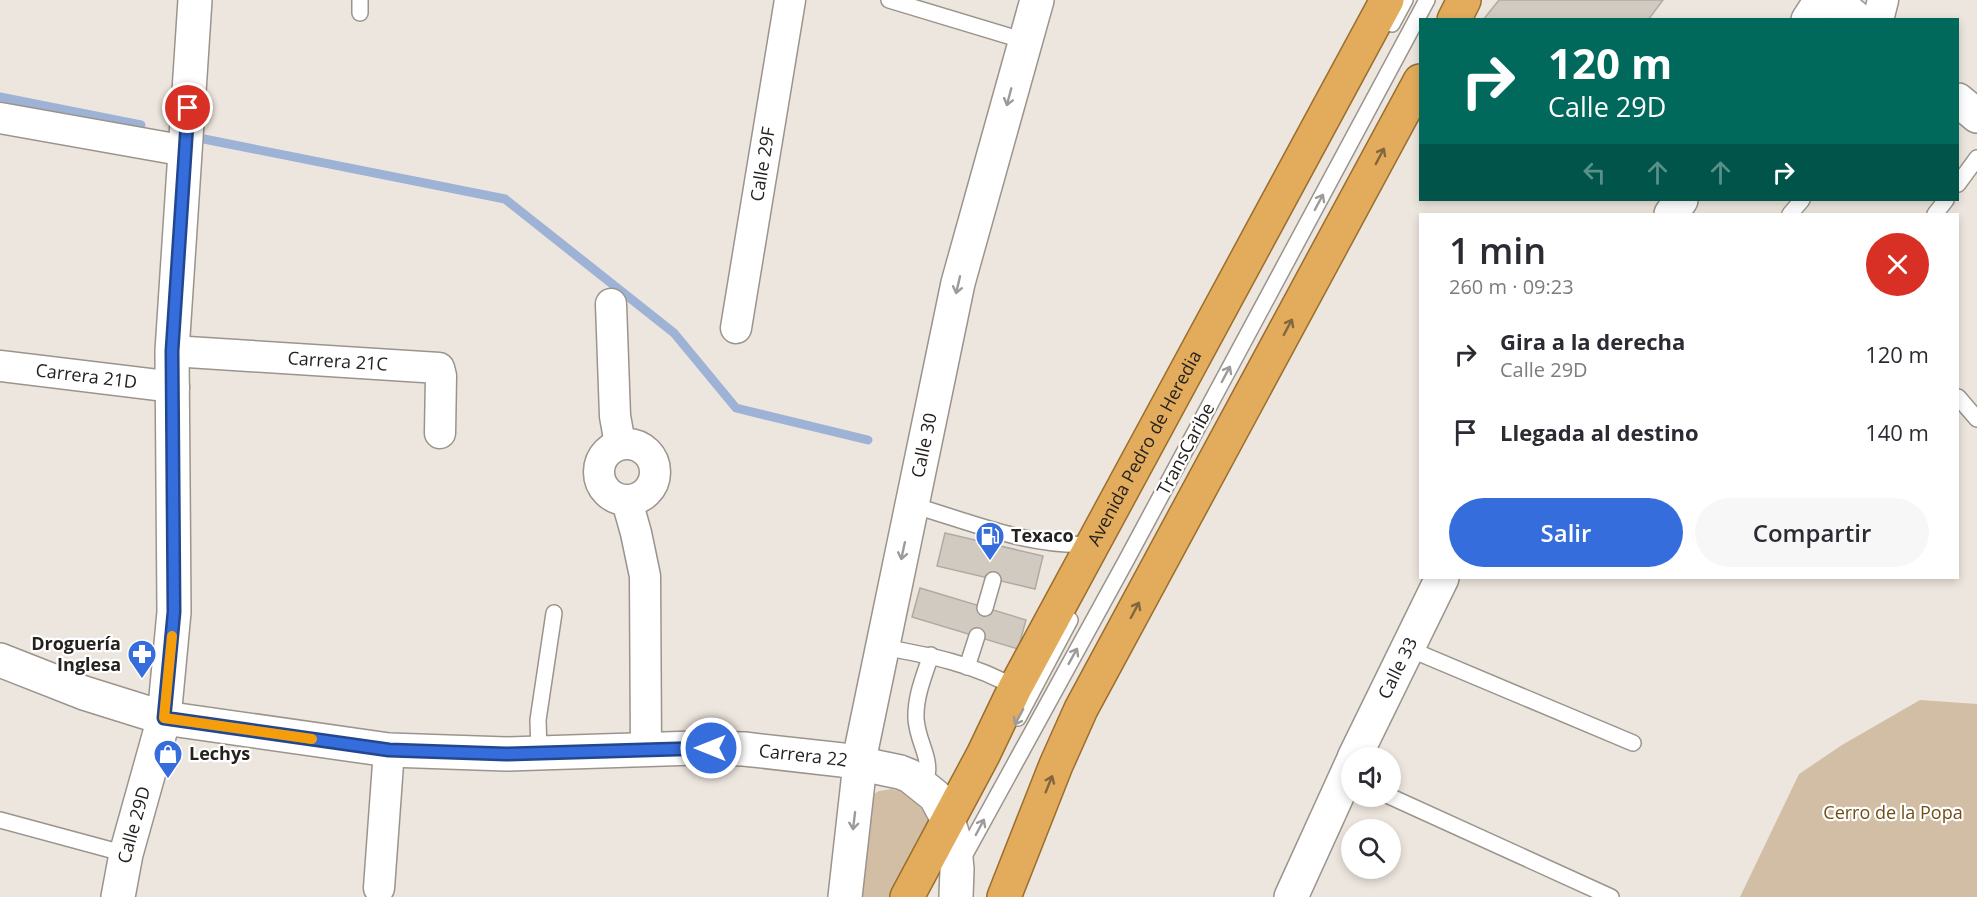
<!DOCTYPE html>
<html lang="es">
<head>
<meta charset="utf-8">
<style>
  body { margin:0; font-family:"Open Sans",sans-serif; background:#f7f7f7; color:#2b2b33; height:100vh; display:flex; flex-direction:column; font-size:22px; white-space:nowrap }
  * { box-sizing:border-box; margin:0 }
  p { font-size:20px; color:#7c7c81 }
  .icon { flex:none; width:33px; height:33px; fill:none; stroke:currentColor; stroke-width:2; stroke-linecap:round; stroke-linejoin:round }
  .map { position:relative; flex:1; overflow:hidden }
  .panel { position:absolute; left:1419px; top:213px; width:540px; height:366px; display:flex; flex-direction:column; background:#fff; border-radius:0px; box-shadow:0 3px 9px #0003 }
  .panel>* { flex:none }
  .guide { position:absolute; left:1419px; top:18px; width:540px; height:183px; border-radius:0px; box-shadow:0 3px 9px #0003; background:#00695c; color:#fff; overflow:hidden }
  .fabs { position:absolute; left:1341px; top:747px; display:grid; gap:12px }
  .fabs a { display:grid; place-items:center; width:60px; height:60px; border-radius:50%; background:#fff; box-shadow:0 3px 9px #0003; font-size:30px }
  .pin { position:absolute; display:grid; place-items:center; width:51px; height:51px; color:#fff; margin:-26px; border:3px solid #fff; border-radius:50%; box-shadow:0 2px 6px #0007 }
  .me { position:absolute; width:66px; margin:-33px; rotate:270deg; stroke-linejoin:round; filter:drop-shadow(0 0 4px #0008) }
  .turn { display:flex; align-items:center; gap:21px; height:126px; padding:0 30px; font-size:27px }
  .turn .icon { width:78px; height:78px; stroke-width:2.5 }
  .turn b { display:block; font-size:42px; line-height:51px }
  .lanes { display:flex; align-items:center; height:57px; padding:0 30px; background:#0003; justify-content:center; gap:30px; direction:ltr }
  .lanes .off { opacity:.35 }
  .round { display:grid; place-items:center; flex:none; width:63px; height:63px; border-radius:32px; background:#f7f7f7 }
  .summary { display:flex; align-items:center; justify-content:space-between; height:102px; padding:0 30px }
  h1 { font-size:36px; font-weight:600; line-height:45px }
  .cta { display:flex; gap:12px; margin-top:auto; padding:12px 30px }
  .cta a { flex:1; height:69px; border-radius:36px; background:#366ddc; color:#fff; font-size:24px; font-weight:600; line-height:69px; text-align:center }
  .cta a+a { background:#f7f7f7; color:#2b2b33 }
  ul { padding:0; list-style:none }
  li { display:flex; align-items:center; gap:18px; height:78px; padding:0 30px }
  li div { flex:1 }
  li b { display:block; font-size:22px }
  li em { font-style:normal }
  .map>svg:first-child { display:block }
</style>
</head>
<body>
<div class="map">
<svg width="1977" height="897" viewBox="0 0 1977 897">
  <rect width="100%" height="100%" fill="#ede6de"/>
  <!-- green -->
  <g fill="#d2bea5">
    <path d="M1920,700l57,4v193h-237l59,-123 43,-29z"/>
    <path d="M892,789c24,6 28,17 40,38l-36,70h-38l14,-102 7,-4z"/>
  </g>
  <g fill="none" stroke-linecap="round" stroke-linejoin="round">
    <!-- stream -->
    <g stroke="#9eb2d6" stroke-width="9">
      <path d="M0,97l141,28"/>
      <path d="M204,139l301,60 169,134 62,75 132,32"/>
    </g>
  </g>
  <!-- building -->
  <g fill="#d1cac1" stroke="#b1aaa2" stroke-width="1.5">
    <path d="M1499,0h164l-15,20h-165z"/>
    <path d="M945,533l98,23 -8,33 -98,-23z"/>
    <path d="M920,588l106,32 -8,29 -106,-32z"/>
  </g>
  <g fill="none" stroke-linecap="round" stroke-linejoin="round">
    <!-- service casing -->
    <g stroke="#9b948c" stroke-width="18">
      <g id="service">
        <path d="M360,0v13"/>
        <path d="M889,0l136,41"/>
        <path d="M1392,24l13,-24"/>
        <path d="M1958,184l19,-26"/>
        <path d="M1790,214l12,-14"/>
        <path d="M1935,214l11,-14"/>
        <path d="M1958,397l19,22"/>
        <path d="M912,505c59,17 118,43 180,39"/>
        <path d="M985,608l8,-28"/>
        <path d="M883,647c44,8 93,17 132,41"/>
        <path d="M1407,648l226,95"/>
        <path d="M967,667l10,-31"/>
        <path d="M1018,718l52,-98"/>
        <path d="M539,753l-1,-33 16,-107"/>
        <path d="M925,787c9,-30 -7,-41 -9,-68 -1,-22 8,-43 15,-64"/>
        <path d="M1389,796l222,101"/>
        <path d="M0,820l126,34"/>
        <path d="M962,860l165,-301 300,-559"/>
      </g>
    </g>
    <!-- minor casing -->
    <g stroke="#9b948c" stroke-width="33">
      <g id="minor">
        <path d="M1878,20l5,-20"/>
        <path d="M0,118l186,33"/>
        <path d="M611,304l4,112 5,28"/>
        <path id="s1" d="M736,328l54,-328"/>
        <path id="s2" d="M172,351l267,17 2,8 -1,57"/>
        <path id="s3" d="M0,366l174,21"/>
        <circle cx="627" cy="472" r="28"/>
        <path d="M627,501l9,32 9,43 1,174"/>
        <path d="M379,888l10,-138"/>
      </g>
    </g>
    <!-- tertiary casing -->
    <g stroke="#9b948c" stroke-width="36">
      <g id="tertiary">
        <path d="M1834,0l24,20"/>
        <path d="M1808,20l13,-20"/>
        <path d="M1958,100l19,16"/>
        <path d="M1671,214l10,-14"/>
        <path id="s4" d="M0,660l84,33 80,25 225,32 117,4 189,-6 49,1 98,11 58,12 10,4 25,20 13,24 6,19 3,30 -1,28"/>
        <path id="s5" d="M1354,758l88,-180"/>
        <path id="s6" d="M118,897l8,-43 38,-136 10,-106 -2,-261 23,-351"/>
        <path d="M1291,897l61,-134"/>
      </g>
    </g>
    <!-- secondary casing -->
    <g stroke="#9b948c" stroke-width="36">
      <g id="secondary">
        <path id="s7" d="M845,897l17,-151 96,-463 79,-283"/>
      </g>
    </g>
    <!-- trunk casing -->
    <g stroke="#9a6e2c" stroke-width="36">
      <g id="trunk">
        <path d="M1454,20l10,-20"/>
        <path id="s8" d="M907,897l76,-142 32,-67 372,-688"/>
        <path d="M1004,897l52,-132 25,-56 339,-628"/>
      </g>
    </g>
    <!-- service -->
    <use href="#service" stroke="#fff" stroke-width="15"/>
    <!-- minor -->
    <use href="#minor" stroke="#fff" stroke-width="30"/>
    <!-- tertiary -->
    <use href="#tertiary" stroke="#fff" stroke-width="33"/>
    <!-- secondary -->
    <use href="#secondary" stroke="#fff" stroke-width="33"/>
    <!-- trunk -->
    <use href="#trunk" stroke="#e2ac5c" stroke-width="33"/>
  </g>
  <!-- one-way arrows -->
  <defs><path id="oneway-shaft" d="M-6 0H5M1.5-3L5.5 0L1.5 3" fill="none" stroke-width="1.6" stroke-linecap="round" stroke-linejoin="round" transform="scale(1.5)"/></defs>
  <g stroke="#9c9b9a">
    <use href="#oneway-shaft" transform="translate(1009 97) rotate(105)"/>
    <use href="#oneway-shaft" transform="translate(1319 202) rotate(-62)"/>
    <use href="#oneway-shaft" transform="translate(958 285) rotate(103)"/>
    <use href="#oneway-shaft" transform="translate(1226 374) rotate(-62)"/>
    <use href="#oneway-shaft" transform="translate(903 551) rotate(102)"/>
    <use href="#oneway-shaft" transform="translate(1073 656) rotate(-61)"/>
    <use href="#oneway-shaft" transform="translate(1019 717) rotate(118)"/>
    <use href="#oneway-shaft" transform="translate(854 821) rotate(97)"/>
    <use href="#oneway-shaft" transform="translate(980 827) rotate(-62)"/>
  </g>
  <g stroke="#83663d">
    <use href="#oneway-shaft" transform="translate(1380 156) rotate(-62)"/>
    <use href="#oneway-shaft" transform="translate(1288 327) rotate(-62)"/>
    <use href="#oneway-shaft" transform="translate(1135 610) rotate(-62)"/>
    <use href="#oneway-shaft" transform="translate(1049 784) rotate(-68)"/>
  </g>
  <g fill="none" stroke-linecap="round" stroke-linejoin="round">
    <!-- route casing -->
    <g stroke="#23478f" stroke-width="15">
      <path id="route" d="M188,108l-16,243 2,261 -10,106 225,32 117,4 205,-6"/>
    </g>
    <!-- route -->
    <use href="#route" stroke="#366ddc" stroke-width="10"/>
    <!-- slow -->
    <path stroke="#f59e0b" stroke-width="10" d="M172,636l-8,82 148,21"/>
  </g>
  <!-- icons -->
  <defs>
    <g id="fuel-pin" transform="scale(1.5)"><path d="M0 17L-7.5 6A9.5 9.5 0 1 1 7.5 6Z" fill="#366ddc" stroke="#fff"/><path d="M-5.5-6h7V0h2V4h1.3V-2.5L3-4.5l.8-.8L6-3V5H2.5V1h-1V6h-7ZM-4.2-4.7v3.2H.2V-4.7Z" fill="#fff"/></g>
    <g id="pharmacy-pin" transform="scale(1.5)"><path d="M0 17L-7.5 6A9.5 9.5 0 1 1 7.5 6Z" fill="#366ddc" stroke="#fff"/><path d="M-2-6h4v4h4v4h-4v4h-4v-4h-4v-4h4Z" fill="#fff"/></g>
    <g id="shop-pin" transform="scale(1.5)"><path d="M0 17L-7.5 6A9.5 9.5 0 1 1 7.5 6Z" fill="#366ddc" stroke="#fff"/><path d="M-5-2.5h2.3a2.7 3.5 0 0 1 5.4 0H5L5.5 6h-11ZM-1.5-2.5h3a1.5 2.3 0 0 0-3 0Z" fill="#fff"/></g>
  </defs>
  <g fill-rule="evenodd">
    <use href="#fuel-pin" x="990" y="536"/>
    <use href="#pharmacy-pin" x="142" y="654"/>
    <use href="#shop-pin" x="168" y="754"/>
  </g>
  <g text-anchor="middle" stroke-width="4.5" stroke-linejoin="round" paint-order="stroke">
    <!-- street labels -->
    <g font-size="18" fill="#24211e" stroke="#fff">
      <text dy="6" stroke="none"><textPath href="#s1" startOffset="166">Calle 29F</textPath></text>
      <text dy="6" stroke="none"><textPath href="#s2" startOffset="166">Carrera 21C</textPath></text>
      <text dy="6" stroke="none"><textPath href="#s3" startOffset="87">Carrera 21D</textPath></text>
      <text dy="6" stroke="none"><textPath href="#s7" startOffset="459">Calle 30</textPath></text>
      <text dy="6" stroke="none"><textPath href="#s8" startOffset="508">Avenida Pedro de Heredia</textPath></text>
      <text transform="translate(1186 449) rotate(-62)" y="6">TransCaribe</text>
      <text dy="6" stroke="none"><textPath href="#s5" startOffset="100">Calle 33</textPath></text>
      <text dy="6" stroke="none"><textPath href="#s4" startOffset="816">Carrera 22</textPath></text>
      <text dy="6" stroke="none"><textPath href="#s6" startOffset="74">Calle 29D</textPath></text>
    </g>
    <!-- poi labels -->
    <g font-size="18" font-weight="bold" fill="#24211e" stroke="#fff" text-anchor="start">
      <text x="1011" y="542">Texaco</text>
      <text x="121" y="650" text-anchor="end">Droguería<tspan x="121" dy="21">Inglesa</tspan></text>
      <text x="189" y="760">Lechys</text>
    </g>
    <!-- park labels -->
    <g font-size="18" fill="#724d13" stroke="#fff">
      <text x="1893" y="819">Cerro de la Popa</text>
    </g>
  </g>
</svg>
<div class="fabs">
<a><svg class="icon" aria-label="sound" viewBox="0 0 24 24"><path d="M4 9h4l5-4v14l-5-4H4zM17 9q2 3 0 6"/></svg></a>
<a><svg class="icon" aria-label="search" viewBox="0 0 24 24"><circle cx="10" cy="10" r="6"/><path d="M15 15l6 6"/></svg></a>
</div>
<div class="pin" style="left:188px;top:108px;background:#d93025"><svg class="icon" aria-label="arrive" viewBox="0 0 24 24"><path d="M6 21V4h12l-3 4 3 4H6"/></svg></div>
<svg class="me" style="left:711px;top:748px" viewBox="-20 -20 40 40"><circle r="17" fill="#366ddc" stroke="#fff" stroke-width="3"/><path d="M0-11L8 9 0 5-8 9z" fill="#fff"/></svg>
<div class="guide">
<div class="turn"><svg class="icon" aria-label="right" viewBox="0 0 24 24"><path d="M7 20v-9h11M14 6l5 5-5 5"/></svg><div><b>120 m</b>Calle 29D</div></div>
<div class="lanes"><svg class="icon off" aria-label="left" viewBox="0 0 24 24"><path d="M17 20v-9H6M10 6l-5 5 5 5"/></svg><svg class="icon off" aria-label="ahead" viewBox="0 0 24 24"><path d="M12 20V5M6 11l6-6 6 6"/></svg><svg class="icon off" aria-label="ahead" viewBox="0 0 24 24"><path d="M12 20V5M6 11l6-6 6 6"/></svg><svg class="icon" aria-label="right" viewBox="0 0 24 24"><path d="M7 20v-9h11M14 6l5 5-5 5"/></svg></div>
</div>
<section class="panel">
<div class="summary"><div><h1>1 min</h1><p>260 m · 09:23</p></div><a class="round" style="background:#d93025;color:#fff"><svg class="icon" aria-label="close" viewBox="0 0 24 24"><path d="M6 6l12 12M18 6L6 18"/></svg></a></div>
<ul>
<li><svg class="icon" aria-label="right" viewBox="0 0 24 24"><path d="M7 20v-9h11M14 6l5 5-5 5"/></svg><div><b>Gira a la derecha</b><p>Calle 29D</p></div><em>120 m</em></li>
<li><svg class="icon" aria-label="arrive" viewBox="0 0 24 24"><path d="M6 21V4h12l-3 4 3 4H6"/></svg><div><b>Llegada al destino</b></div><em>140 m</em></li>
</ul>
<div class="cta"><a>Salir</a><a>Compartir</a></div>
</section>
</div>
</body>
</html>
